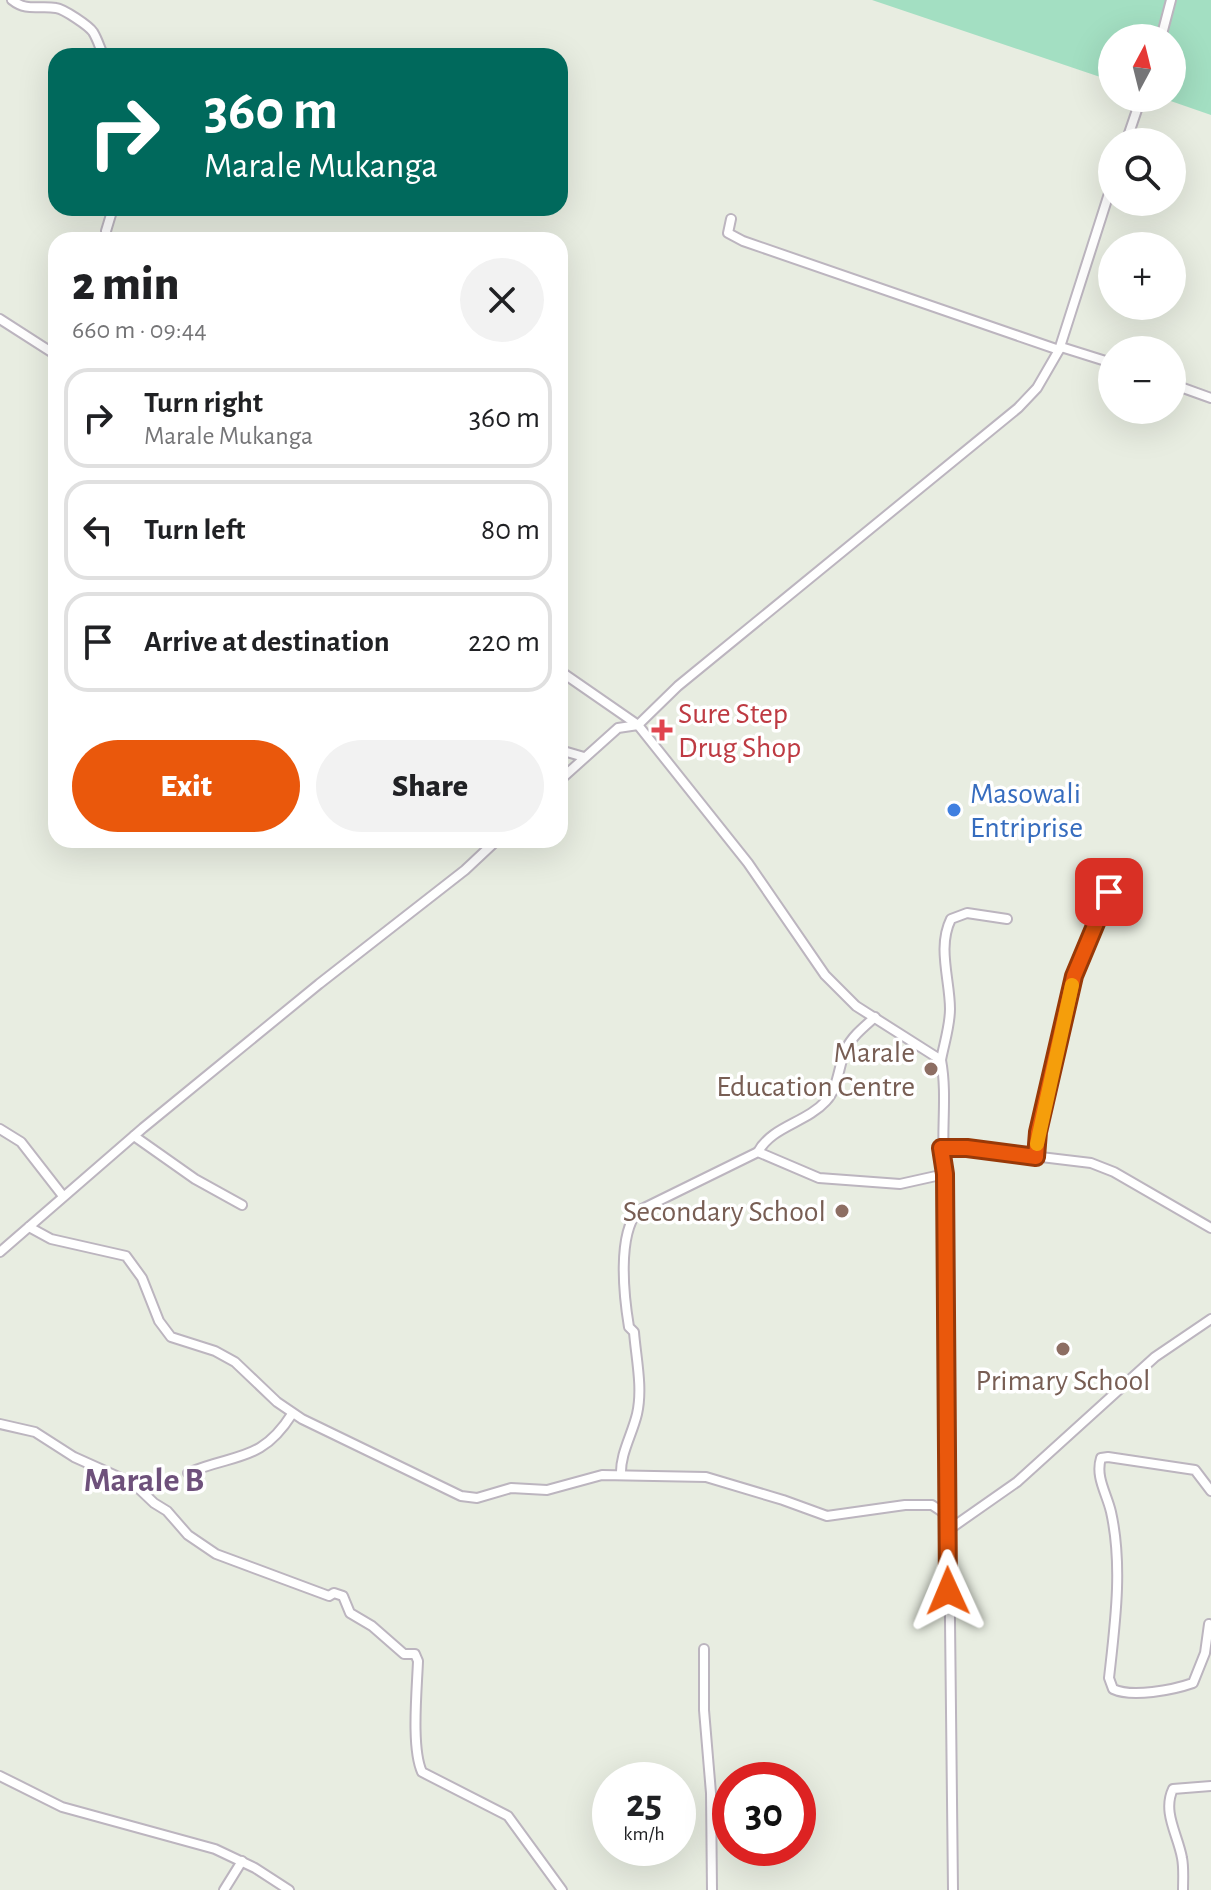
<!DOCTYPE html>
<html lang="en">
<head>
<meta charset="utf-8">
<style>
  body { margin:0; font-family:"Alegreya Sans",sans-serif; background:#f2f2f2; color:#202124; height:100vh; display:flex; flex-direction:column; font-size:30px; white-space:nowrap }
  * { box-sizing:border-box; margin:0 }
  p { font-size:26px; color:#757577 }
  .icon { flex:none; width:44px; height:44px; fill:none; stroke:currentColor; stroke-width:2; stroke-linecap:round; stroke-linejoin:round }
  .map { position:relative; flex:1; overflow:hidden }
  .drawer { position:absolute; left:48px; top:232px; width:520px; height:616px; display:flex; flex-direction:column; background:#fff; border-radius:24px; box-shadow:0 8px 32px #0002 }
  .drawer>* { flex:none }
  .guide { position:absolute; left:48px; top:48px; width:520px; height:168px; border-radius:24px; box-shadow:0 8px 32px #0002; background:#00695c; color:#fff; overflow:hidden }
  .needle { width:52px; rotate:7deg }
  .fabs { position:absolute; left:1098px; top:24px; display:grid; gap:16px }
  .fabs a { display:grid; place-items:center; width:88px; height:88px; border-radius:50%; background:#fff; box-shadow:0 8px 32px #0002; font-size:40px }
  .speed { position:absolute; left:592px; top:1762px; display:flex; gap:16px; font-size:40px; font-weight:700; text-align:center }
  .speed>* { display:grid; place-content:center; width:104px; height:104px; border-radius:50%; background:#fff; box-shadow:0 8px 32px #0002; line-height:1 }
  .speed small { font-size:20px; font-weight:400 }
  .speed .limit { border:12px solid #d22; background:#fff; color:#111 }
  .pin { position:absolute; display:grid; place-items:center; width:68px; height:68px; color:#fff; margin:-34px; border-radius:16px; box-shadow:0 4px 12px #0006 }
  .me { position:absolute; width:88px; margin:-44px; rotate:359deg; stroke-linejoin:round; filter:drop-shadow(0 0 6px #0008) }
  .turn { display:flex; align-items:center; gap:28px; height:168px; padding:0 24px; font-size:36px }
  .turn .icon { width:104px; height:104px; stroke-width:2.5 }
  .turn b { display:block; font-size:56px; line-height:68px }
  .round { display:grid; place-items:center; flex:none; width:84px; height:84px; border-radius:42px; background:#f2f2f2 }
  .head { display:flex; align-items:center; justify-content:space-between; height:136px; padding:0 24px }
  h1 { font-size:48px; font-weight:800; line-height:60px }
  .primary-button { display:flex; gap:16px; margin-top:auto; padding:16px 24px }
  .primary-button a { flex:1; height:92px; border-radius:48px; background:#ea580c; color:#fff; font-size:32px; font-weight:800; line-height:92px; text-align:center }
  .primary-button a+a { background:#f2f2f2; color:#202124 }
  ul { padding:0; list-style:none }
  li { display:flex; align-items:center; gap:24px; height:100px; margin:0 16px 12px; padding:0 8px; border:4px solid #e0e0e0; border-radius:24px }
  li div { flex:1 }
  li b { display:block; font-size:30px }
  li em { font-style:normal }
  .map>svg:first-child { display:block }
</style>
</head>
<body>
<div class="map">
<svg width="1211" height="1890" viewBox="0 0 1211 1890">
  <rect width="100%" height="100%" fill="#e8ede1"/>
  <!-- green -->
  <path fill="#a3dfc2" d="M872,0h339v115l-49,-17h10v-60h-60v43z"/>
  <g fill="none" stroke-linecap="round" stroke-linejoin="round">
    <!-- minor casing -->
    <g stroke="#bcb5bf" stroke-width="12">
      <g id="minor">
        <path d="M12,0c15,12 27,5 44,8 8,1 33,18 37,24 5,8 7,17 11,24"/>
        <path d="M1161,38l10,-38"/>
        <path d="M1126,142l15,-44"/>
        <path d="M731,219l-3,14 15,8 316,109"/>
        <path d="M107,240l-1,-9 7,-23"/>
        <path d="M0,319l56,36"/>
        <path d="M1061,347l51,16"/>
        <path d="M1172,384l39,14"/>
        <path d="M560,671l78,54 110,138 77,112 31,31 85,54c7,37 -1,76 4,114l8,716"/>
        <path d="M560,750l24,7"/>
        <path d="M560,780l58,-52 20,-3 40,-39 340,-278 19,-20 22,-38 53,-166"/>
        <path d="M941,1060c3,-16 9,-34 9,-51 0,-29 -13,-62 1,-90l16,-6 40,6"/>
        <path d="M0,1129l21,13 42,54"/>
        <path d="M134,1136l61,43 47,26"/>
        <path d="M941,1148h26l124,15 23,9 97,56"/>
        <path d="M758,1152c14,-26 48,-29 68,-51 13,-14 12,-35 20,-52 6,-13 19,-23 29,-32"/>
        <path d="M1036,1157l2,-25 36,-156 35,-84"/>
        <path d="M29,1227l22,12 75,17 16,22 17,43 12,16 44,14 20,11 42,40 25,17 159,77 16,2 34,-10 36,2 55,-15 104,2 77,23 44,16 78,-11h27l15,10"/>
        <path d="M0,1252l143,-124 176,-144 146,-114 32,-30"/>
        <path d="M0,1424l35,8 39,25 60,27 20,19 13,8 21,24 28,19 113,42 5,-3 9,3 7,17 22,13 32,28h11l3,7c-1,28 -7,87 4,111l86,44 54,74"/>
        <path d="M188,1473c47,-20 73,-10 104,-59"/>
        <path d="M621,1475c-1,-21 11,-40 16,-61 6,-26 -1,-56 -3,-82l-5,-5c-5,-30 -12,-92 9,-116l120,-59 61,26 81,6 45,-10"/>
        <path d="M947,1531l70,-49 138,-125 56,-38"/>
        <path d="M1209,1624l-4,29 -12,30c-20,7 -61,15 -80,6l-4,-11c6,-54 14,-112 2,-166 -4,-18 -16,-35 -10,-54l7,-1 87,13 16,21"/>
        <path d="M704,1649v61l7,83 1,97"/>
        <path d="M0,1776l62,31 153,42 40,19 34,22"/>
        <path d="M224,1890l18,-29"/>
        <path d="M1183,1890c0,-10 1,-22 -1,-32 -4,-23 -20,-46 -9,-69l38,-3"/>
      </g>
    </g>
    <!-- minor -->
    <use href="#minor" stroke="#fff" stroke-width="8"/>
  </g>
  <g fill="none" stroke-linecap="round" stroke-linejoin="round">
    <!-- route casing -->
    <g stroke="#983908" stroke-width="20">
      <path id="route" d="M948,1591l-3,-417 -4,-26h26l69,9 2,-25 36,-156 35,-84"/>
    </g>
    <!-- route -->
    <use href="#route" stroke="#ea580c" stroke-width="14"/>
    <!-- slow -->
    <path stroke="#f59e0b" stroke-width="14" d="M1037,1144l35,-159"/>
  </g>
  <!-- markers -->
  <path fill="#e0444e" stroke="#fff" stroke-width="3" d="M658 718h8v8h8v8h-8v8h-8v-8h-8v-8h8z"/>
  <circle fill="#3f7fe0" stroke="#fff" stroke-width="3" cx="954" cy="810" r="8"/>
  <g fill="#8d6e63" stroke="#fff" stroke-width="3">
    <circle cx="931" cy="1069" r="8"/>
    <circle cx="842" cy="1211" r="8"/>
    <circle cx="1063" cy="1349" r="8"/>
  </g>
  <g text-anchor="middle" stroke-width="7" stroke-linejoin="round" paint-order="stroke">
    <!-- health labels -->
    <g font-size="30" fill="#be3a42" stroke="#fff" text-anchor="start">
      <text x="678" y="723">Sure Step<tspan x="678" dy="34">Drug Shop</tspan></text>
    </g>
    <!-- shop labels -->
    <g font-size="30" fill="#366cbe" stroke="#fff" text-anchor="start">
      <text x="970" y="803">Masowali<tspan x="970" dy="34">Entriprise</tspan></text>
    </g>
    <!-- education labels -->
    <g font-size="30" fill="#785e54" stroke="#fff" text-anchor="end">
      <text x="915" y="1062">Marale<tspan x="915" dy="34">Education Centre</tspan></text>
      <text x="826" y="1221">Secondary School</text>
      <text x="1063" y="1390" text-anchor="middle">Primary School</text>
    </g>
    <!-- quarter labels -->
    <g font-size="34" font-weight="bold" fill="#6e517b" stroke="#fff">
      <text x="144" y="1491">Marale B</text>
    </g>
  </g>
</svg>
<div class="fabs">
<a><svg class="needle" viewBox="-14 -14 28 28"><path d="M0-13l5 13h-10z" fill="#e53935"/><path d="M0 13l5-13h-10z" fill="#757577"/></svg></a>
<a><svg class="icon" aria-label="search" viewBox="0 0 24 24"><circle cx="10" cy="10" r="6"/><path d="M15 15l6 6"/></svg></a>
<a>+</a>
<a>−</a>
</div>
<div class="speed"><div>25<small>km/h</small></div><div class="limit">30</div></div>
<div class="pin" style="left:1109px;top:892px;background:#d93025"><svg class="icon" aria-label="arrive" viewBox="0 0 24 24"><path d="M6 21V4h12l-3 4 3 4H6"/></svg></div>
<svg class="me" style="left:948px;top:1591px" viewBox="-20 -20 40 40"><path d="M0-17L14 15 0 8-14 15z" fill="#ea580c" stroke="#fff" stroke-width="4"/></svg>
<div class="guide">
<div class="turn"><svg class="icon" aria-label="right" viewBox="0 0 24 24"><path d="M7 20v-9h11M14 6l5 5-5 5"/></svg><div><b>360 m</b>Marale Mukanga</div></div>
</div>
<section class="drawer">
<div class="head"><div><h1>2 min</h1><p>660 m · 09:44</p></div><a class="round"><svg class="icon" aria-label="close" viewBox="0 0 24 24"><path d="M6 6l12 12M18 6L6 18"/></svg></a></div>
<ul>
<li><svg class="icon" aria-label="right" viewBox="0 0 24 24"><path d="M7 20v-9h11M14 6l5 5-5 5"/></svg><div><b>Turn right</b><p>Marale Mukanga</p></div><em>360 m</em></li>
<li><svg class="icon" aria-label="left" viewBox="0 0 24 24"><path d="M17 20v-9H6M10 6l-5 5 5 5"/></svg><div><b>Turn left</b></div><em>80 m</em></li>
<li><svg class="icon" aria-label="arrive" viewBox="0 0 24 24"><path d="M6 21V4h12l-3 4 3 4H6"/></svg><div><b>Arrive at destination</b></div><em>220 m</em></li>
</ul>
<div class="primary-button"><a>Exit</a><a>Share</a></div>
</section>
</div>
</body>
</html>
